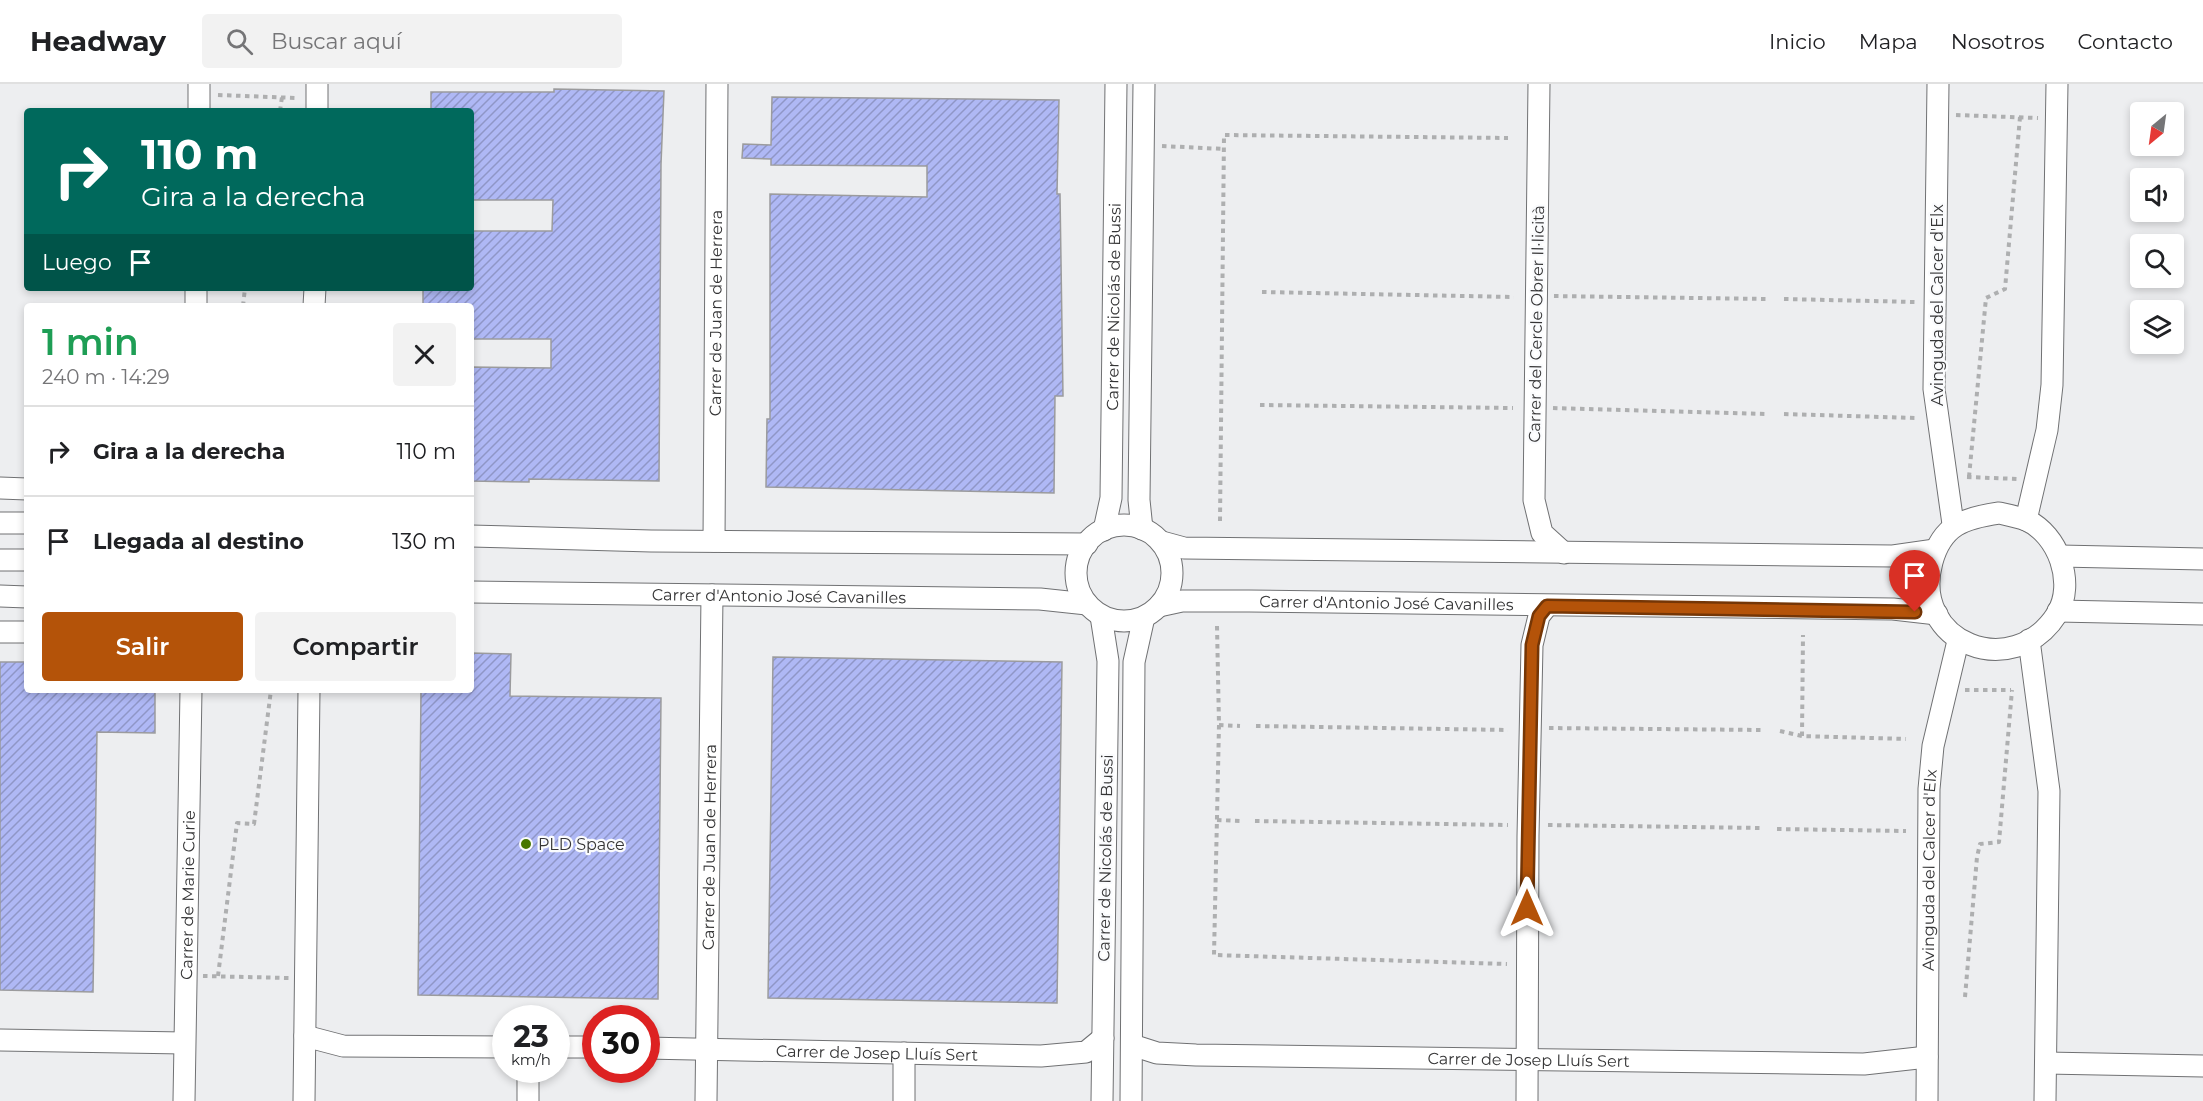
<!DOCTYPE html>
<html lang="es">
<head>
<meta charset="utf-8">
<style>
  body { margin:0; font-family:Montserrat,sans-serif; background:#f2f2f2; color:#202124; height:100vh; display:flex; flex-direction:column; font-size:22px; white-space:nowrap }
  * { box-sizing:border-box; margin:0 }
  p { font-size:20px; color:#757577 }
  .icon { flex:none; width:33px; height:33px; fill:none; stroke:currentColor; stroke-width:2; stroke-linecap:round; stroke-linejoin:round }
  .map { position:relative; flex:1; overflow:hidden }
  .drawer { position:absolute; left:24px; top:219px; width:450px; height:390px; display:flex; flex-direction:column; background:#fff; border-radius:6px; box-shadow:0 3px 9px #0003 }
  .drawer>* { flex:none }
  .banner { position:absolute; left:24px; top:24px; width:450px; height:183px; border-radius:6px; box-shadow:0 3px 9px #0003; background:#00695c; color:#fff; overflow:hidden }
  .needle { width:39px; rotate:209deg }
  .fabs { position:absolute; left:2130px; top:18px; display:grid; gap:12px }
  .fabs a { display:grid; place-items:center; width:54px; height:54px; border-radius:6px; background:#fff; box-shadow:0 3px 9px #0003; font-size:30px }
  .speed { position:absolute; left:492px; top:921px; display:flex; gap:12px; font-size:30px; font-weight:700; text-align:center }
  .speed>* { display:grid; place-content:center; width:78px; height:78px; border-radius:50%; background:#fff; box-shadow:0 3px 9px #0003; line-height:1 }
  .speed small { font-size:15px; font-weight:400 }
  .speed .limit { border:9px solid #d22; background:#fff; color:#111 }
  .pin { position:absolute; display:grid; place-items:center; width:51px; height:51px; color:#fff; margin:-62px -26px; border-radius:50% 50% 50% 0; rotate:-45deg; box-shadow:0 0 6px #0007 }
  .pin .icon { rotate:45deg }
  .me { position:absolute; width:66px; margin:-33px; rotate:0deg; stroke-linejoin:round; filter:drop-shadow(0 0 4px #0008) }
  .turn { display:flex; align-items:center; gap:21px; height:126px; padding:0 18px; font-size:27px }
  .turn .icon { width:78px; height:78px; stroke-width:2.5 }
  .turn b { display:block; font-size:42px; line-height:51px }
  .then { display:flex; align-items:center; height:57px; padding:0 18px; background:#0003; gap:12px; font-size:22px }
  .round { display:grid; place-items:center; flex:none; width:63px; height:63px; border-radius:6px; background:#f2f2f2 }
  .headline { display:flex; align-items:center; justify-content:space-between; height:102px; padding:0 18px }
  h1 { font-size:36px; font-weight:600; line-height:45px; color:#1e9e55 }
  .cta { display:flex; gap:12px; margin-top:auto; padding:12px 18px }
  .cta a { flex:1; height:69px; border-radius:6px; background:#b45309; color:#fff; font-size:24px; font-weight:600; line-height:69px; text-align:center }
  .cta a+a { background:#f2f2f2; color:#202124 }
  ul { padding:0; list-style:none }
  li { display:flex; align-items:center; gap:18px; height:90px; padding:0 18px; border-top:2px solid #e0e0e0 }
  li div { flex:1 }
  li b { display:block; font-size:22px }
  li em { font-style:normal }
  header { display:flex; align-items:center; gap:36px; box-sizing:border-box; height:84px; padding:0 30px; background:#fff; border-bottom:2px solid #e0e0e0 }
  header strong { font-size:28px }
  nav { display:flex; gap:33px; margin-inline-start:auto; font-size:21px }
  .search { width:420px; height:54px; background:#f2f2f2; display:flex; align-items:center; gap:15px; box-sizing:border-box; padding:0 21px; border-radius:6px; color:#757577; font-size:22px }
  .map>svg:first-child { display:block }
</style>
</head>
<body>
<header>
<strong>Headway</strong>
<div class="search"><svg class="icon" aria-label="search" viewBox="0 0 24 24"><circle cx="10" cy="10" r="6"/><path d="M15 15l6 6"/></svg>Buscar aquí</div>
<nav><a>Inicio</a><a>Mapa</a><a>Nosotros</a><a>Contacto</a></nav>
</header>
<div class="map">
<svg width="2203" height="1017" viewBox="0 0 2203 1017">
  <defs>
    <pattern id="building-hatch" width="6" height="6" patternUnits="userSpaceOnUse" patternTransform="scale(1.5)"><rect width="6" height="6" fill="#afb8f5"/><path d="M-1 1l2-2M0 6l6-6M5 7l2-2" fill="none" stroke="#8f96c7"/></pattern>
  </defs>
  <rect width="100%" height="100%" fill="#edeef0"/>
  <!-- building -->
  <g fill="url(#building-hatch)" stroke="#9b9b9d" stroke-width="1.5">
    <path d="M554,5l110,2 -3,73 -2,317 -130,-2v3l-58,-1v-114l80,1v-29h-80v-33h-48v-18h48v-57h81l1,-31h-82v-89h-40v-19h123z"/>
    <path d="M772,13l287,3 -2,94h3l3,202h-8l-1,97 -288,-6 1,-68h3v-225l157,3v-31l-156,-1v-6l-29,-1 1,-14 28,1z"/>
    <path d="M471,569l40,1 -1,42 151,2 -3,301 -240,-4 3,-305h50z"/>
    <path d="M773,573l289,5 -5,341 -289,-5z"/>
    <path d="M0,578h27v28h128v43l-58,-1 -4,260 -93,-2z"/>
  </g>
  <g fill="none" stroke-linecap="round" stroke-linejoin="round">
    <!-- minor casing -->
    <g stroke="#707173" stroke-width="23">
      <g id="minor">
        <path d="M1539,0l-5,416 8,33 22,20"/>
        <path d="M1938,0l-4,305 19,135"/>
        <path d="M199,27v-27"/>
        <path d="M317,27v-27"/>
        <path d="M196,222v-18"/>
        <path d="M314,222l1,-18"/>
        <path d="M0,404l27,1"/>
        <path d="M1999,429c9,2 19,4 27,7 32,14 50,63 31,94 -44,69 -147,29 -125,-52 10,-37 32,-44 67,-49z"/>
        <path d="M2026,436l21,-90 5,-45 5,-301"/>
        <path d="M0,439h27"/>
        <circle cx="1124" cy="489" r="48"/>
        <path d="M1142,445l-3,-29 5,-416"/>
        <path id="s1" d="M1104,446l7,-32 5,-414"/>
        <path d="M471,452l180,5 436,3"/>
        <path id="s2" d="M714,457l3,-457"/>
        <path d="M1162,458l22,6 709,8 42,-6"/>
        <path d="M2060,472l143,3"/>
        <path d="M0,476h27"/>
        <path id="s3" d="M471,508l569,7 47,5"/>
        <path d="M0,512l27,1"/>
        <path id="s4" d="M1159,522l23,-5h67l644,8 44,5"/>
        <path d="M2058,527l145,3"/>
        <path d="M1101,532l7,45 -6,440"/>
        <path d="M0,548h27"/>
        <path d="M2029,556l20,151 -4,310"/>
        <path d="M305,952l38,10 163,1"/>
        <path d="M0,956l184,3"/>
        <path id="s5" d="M1132,961l25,8 39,2 668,9 63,-7"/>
        <path d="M556,963h40"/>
        <path id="s6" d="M646,964l395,8 45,-4 17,-14"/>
        <path d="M2046,979l157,3"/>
        <path id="s7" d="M184,1017l7,-411"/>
        <path d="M304,1017l5,-411"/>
        <path d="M528,1017v-31"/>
        <path id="s8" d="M706,1017l6,-506"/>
        <path d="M904,1017v-48"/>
        <path d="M1131,1017l3,-439 10,-45"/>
        <path d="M1527,1017l1,-265 4,-191 7,-29 8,-10"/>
        <path id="s9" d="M1927,1017l2,-312 4,-43 25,-105"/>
      </g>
    </g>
    <!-- path -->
    <g stroke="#aeafb0" stroke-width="4" stroke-dasharray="4.5 4.5" stroke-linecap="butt">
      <path d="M218,11l79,3"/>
      <path d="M280,27l2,-14"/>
      <path d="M1956,31l82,3"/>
      <path d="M1162,62l62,3"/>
      <path d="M1262,208l252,5"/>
      <path d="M1554,212l212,3"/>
      <path d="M1784,215l131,3"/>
      <path d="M243,222l2,-18"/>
      <path d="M1260,321l253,3"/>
      <path d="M1553,324l212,6"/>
      <path d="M1784,330l131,4"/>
      <path d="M1967,393l50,2"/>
      <path d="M1969,393l17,-179 19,-9 15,-172"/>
      <path d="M1220,437l4,-386 284,3"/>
      <path d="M1217,542l2,99 -5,230 293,9"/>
      <path d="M1965,606h46"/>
      <path d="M1219,641l21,1"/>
      <path d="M1256,642l252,4"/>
      <path d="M1549,644l214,2"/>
      <path d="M1780,647l22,5 104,3"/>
      <path d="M1802,652l1,-101"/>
      <path d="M1217,736l24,1"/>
      <path d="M1255,737l253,4"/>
      <path d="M1548,741l212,3"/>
      <path d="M1777,745l129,2"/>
      <path d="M203,892l86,2"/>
      <path d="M218,892l19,-153 17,1 17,-134"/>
      <path d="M1965,913l12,-140 3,-13 19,-2 13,-152"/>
    </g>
    <!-- minor -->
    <use href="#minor" stroke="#fff" stroke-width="21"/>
  </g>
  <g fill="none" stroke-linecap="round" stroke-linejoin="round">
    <!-- route casing -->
    <g stroke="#753606" stroke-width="15">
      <path id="route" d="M1527,824l5,-263 7,-29 8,-10 368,6"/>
    </g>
    <!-- route -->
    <use href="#route" stroke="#b45309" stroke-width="10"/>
  </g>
  <!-- markers -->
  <circle fill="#487800" stroke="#fafbfd" stroke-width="2" cx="526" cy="760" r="6"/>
  <g text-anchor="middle" stroke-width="4.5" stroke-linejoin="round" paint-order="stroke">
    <!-- street labels -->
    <g font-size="16" fill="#353536" stroke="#fafbfd">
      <text transform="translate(1937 221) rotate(-90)" y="6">Avinguda del Calcer d'Elx</text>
      <text dy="6" stroke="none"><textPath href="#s1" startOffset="224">Carrer de Nicolás de Bussi</textPath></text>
      <text dy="6" stroke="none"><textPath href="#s2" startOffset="228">Carrer de Juan de Herrera</textPath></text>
      <text transform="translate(1536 240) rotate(-89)" y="6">Carrer del Cercle Obrer Il·licità</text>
      <text dy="6" stroke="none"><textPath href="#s3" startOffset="308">Carrer d'Antonio José Cavanilles</textPath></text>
      <text dy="6" stroke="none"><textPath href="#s4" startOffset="228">Carrer d'Antonio José Cavanilles</textPath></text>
      <text dy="6" stroke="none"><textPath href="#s8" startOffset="254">Carrer de Juan de Herrera</textPath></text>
      <text transform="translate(1105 774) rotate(-89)" y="6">Carrer de Nicolás de Bussi</text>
      <text dy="6" stroke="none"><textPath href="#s9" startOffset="231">Avinguda del Calcer d'Elx</textPath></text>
      <text dy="6" stroke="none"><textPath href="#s7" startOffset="206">Carrer de Marie Curie</textPath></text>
      <text dy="6" stroke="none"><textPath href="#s6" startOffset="231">Carrer de Josep Lluís Sert</textPath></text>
      <text dy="6" stroke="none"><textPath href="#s5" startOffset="398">Carrer de Josep Lluís Sert</textPath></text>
    </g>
    <!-- poi labels -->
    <g font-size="16" fill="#353536" stroke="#fafbfd" text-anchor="start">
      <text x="538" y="766">PLD Space</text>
    </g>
  </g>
</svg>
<div class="fabs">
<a><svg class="needle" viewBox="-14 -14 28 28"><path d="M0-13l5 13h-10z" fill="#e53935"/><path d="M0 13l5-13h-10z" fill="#757577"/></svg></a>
<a><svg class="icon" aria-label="sound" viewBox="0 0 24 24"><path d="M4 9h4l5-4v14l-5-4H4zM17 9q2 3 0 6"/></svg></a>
<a><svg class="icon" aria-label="search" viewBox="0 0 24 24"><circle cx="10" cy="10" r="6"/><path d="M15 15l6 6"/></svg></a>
<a><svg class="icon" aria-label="layers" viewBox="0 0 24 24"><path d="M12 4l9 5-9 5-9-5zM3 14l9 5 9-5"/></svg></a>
</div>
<div class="speed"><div>23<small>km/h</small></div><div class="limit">30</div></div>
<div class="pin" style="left:1915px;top:528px;background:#d93025"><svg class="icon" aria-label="arrive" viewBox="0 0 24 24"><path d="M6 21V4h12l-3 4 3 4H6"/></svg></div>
<svg class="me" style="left:1527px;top:824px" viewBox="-20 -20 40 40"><path d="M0-17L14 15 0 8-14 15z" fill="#b45309" stroke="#fff" stroke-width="4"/></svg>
<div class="banner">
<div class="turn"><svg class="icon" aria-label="right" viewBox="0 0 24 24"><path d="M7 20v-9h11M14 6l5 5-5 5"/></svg><div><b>110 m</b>Gira a la derecha</div></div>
<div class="then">Luego<svg class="icon" aria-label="arrive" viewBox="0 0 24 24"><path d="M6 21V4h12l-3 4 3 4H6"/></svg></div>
</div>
<section class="drawer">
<div class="headline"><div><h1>1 min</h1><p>240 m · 14:29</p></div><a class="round"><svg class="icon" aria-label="close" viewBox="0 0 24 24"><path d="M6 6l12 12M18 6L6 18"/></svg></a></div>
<ul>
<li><svg class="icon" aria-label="right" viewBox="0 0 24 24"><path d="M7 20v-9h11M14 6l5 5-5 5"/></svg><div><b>Gira a la derecha</b></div><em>110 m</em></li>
<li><svg class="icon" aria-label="arrive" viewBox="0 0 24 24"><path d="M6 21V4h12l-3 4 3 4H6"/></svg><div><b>Llegada al destino</b></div><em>130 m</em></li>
</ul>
<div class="cta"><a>Salir</a><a>Compartir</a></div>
</section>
</div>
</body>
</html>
